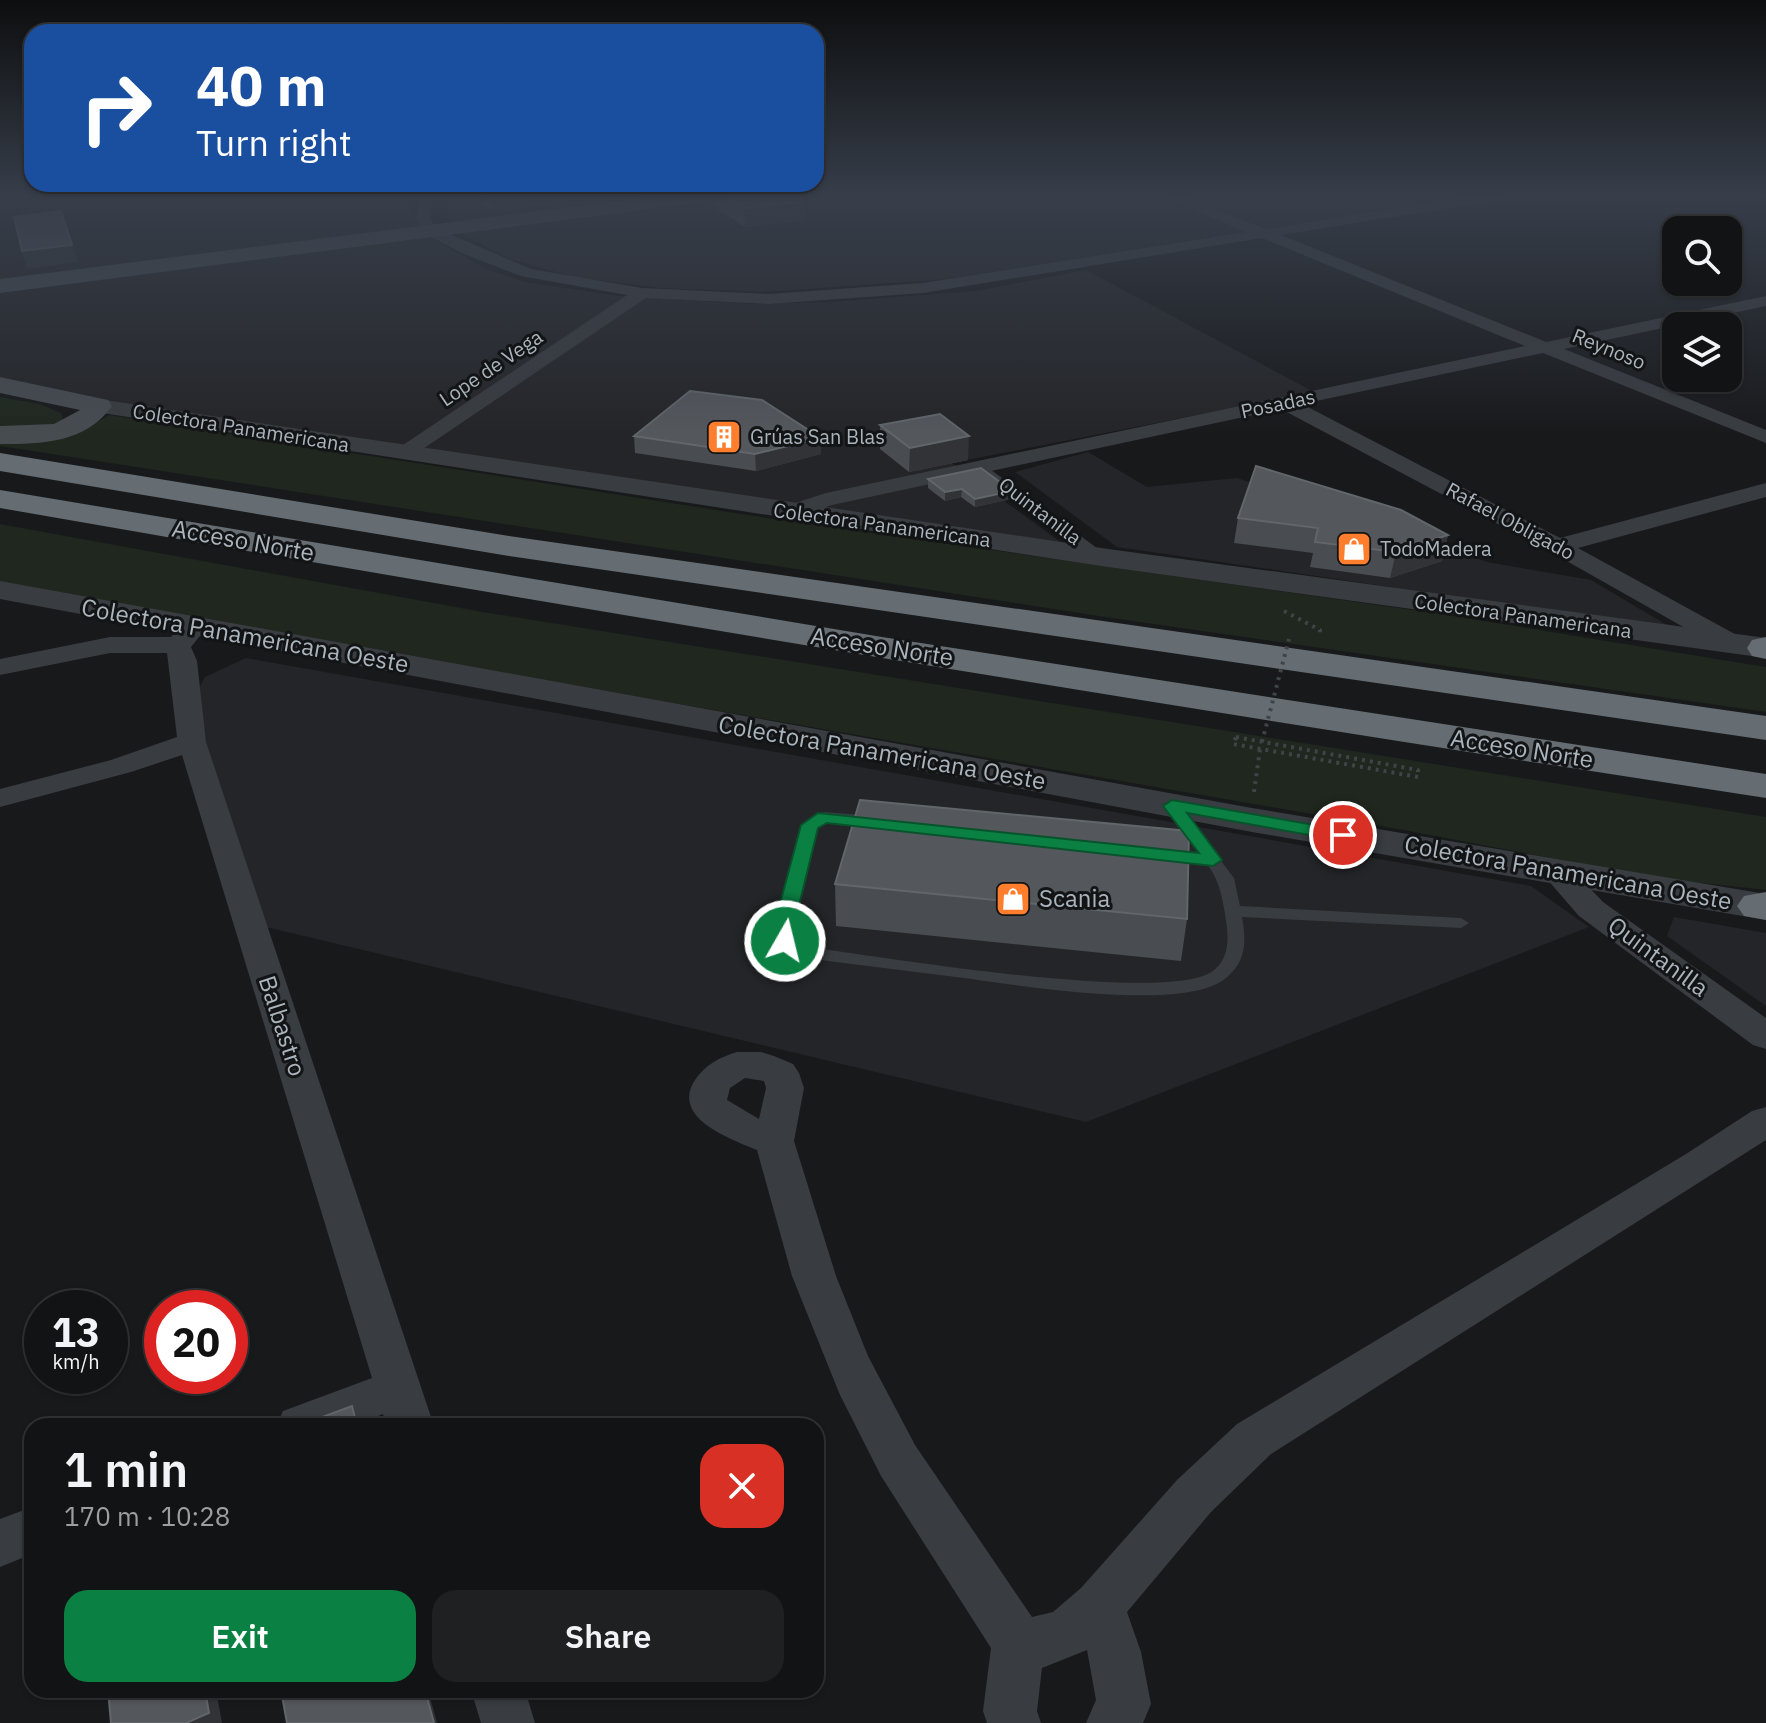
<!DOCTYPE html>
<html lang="en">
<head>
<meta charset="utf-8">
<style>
  body { margin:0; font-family:"IBM Plex Sans",sans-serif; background:#1f2022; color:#f1f3f6; height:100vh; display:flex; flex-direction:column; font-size:30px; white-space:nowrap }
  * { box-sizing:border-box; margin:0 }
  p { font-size:26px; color:#9c9ea0 }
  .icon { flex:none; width:44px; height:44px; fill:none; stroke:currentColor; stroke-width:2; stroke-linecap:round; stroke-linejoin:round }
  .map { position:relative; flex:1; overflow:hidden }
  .drawer { position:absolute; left:24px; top:1418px; width:800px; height:280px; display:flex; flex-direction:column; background:#121314; border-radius:24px; box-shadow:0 2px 6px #0004,0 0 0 2px #313234 }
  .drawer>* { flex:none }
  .hud { position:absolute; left:24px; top:24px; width:800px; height:168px; border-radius:24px; box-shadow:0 2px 6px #0004,0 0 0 2px #313234; background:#1a4fa0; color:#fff; overflow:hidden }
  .buttons { position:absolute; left:1662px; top:216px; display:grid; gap:16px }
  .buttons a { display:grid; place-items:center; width:80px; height:80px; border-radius:16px; background:#121314; box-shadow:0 2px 6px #0004,0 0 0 2px #313234; font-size:40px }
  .speed { position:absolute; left:24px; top:1290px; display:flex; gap:16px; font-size:40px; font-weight:700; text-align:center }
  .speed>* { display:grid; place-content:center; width:104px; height:104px; border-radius:50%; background:#121314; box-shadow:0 2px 6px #0004,0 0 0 2px #313234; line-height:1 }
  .speed small { font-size:20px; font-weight:400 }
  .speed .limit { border:12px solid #d22; background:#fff; color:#111 }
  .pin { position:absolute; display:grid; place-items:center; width:68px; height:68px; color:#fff; margin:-34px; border:4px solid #fff; border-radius:50%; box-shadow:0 2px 8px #0007 }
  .me { position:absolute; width:88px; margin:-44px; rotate:8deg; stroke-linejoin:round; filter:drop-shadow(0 0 6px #0008) }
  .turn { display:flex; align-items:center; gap:28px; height:168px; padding:0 40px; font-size:36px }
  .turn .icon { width:104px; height:104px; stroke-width:2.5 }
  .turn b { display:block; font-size:56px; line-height:68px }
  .round { display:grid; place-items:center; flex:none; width:84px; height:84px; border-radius:24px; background:#1f2022 }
  .headline { display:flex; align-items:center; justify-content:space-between; height:136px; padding:0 40px }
  h1 { font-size:48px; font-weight:600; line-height:60px }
  .button { display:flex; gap:16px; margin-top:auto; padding:16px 40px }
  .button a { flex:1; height:92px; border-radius:24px; background:#0b8043; color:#fff; font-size:32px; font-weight:600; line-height:92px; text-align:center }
  .button a+a { background:#1f2022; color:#f1f3f6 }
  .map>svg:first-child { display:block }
</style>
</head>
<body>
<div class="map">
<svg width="1766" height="1723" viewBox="0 0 1766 1723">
  <rect width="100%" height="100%" fill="#18191b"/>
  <!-- built -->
  <g fill="#242528">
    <path d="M0,195h417l-6,9 7,20 10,12 58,33 39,13 94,14 134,8 77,-2 146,-11 110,-21 228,122 -362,71 114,83 -936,-140 -130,-29z"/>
    <path d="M449,195h948l28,9 -478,75 -184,13 -102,-4 -87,-11 -64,-18 -47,-24 -15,-18z"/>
    <path d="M1088,452l59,35 90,-9 250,84 104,18 81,48 -555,-81 -102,-75z"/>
    <path d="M246,658l1285,228 58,41 -503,195 -824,-196 -64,-185 -2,-47 9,-17z"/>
    <path d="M1674,917l92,16v73l-99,-70z"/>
  </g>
  <!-- green -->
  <g fill="#1f271e">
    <path d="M0,397l40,7 21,9 2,7 -7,5 -56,3z"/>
    <path d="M109,415l658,103 674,96 325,53v45l-654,-94 -1112,-172v-6l82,-9z"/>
    <path d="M0,524l483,88 1283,205v73l-109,-12 -248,-47 -1409,-245z"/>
  </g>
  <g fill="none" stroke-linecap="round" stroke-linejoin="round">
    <!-- path-far1 -->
    <path stroke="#3f4448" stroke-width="3" stroke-dasharray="2 3" stroke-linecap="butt" d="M927,195l30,14"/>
    <!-- path -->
    <g stroke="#3f4448" stroke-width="4" stroke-dasharray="3 5" stroke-linecap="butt">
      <path d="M1284,611l36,19v5"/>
      <path d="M1236,737l182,33v7l-185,-33z"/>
      <path d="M1254,792l6,-43"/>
    </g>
    <!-- service -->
    <g fill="#393c40" fill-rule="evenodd">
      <path d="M975,464h8l122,90v6h-8l-122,-92z"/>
      <path d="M1172,801l5,2 57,75 6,28 221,12 8,5 -8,5 -219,-11c4,24 5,44 -16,61 -43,36 -214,6 -270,-1 -51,-6 -101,-13 -152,-19l-25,-13 -4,-15 30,-108 19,-10 50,4 8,5 -3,3 -52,-2 -10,5 -26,103 2,8 15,9c69,9 359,58 405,24 16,-12 16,-32 13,-50 -3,-21 -6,-40 -19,-57l-39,-4 -8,-5 8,-5 32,4 -36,-48z"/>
    </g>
    <!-- minor -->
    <g fill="#393c40" fill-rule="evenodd">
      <path d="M419,195h14l-3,24 6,9 95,41 111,19 127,6 154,-11 323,-51 -85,-37h19l85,34 215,-34h32l-7,4 -224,36 265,107 220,-46v10l-202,43 202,81v13l-223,-90 -241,51 258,134 206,-55v14l-188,51 164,90 4,6 -4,6h-18l-175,-99 -268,-142 -449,96 -41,14 -8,-2 -3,-5 3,-5 43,-14 699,-147 -263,-108 -339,55 -154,11 -123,-6 -235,159h-14l-4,-4 4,-4 230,-154 -106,-19 -57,-22 -39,-20 -9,-15z"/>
      <path d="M194,619l9,3 4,5 -16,20 6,14 9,81 228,684h-48l-3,-12 -29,12h-78l7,-15 89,-33 -190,-623 -51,17 -131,35v-18l111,-29 66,-23 -10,-84h-57l-110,22v-16l110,-22h61l14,-15z"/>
      <path d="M1556,861l11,3 36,38 163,116v31l-13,-4 -174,-129 -39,-45 5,-7z"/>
      <path d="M737,1052h24l13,4 19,8 6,9 5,15 -10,53 42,135 32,80 47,89 117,172 21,-5 28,-24 96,-108 60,-56 449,-270 66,-43 14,-4v33l-495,314 -60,58 -84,100 14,40 10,52 -8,19h-57l10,-23 -9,-50 -45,18 -5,43 4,12h-54l-4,-12 8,-63 -110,-172 -41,-81 -48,-119 -35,-126c-26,-11 -87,-32 -62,-70 10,-15 25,-23 42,-28zM745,1078l19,3 2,7 -7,31 -32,-19 3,-12z"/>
      <path d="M32,1507v47l-32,13v-48z"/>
      <path d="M471,1690h54l10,33h-54z"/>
    </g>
    <!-- tertiary -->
    <g fill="#393c40" fill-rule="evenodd">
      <path d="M98,399l1003,149 665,90v20l-665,-92 -1012,-155 -3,-5 3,-5z"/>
      <path d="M0,581l1252,227 514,86v26l-514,-88 -1252,-233z"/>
    </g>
    <!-- secondary -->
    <g fill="#474c51" fill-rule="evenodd">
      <path d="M666,195h54l-10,6 -710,92v-14z"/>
      <path d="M0,377l108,23 4,6c-26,37 -70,38 -112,38v-18l54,-2 26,-14 -80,-17z"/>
    </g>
    <!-- motorway -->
    <g fill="#656c72" fill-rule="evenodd">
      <path d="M0,453l509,83 1257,180v24l-1257,-184 -509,-85z"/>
      <path d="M0,490l882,147 884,137v24c-590,-90 -1178,-187 -1766,-290z"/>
      <path d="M1766,637v22l-14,-3 -5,-8 5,-8z"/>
      <path d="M1766,892v28l-22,-4 -7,-10 7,-10z"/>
    </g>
    <!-- path-bridge -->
    <path stroke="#3f4448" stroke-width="4" stroke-dasharray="3 5" stroke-linecap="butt" d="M1262,742l27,-103"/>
  </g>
  <!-- wall -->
  <g fill="#494c50">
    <path d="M471,195h148l-127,17z"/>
    <path d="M710,195h83l11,6v19l-59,7 -35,-23z"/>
    <path d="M880,425l88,35 -59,12 -29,-23z"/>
    <path d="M634,436l187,2v16l-65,17 -121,-18z"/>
    <path d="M928,479l83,20 -36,8 -14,-10 -16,4 -17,-13z"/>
    <path d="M1238,518l210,17 -6,26 -52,17 -80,-11 3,-14 -79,-10z"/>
    <path d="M835,884l352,35 -6,42 -345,-35z"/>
  </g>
  <!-- shaded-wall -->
  <g fill="#313336">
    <path d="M489,195h130l-127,17z"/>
    <path d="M804,201v19l-59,7 -1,-19z"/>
    <path d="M72,245l6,17 -51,7 -5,-18z"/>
    <path d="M969,436l-1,24 -59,12 1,-24z"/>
    <path d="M821,438v16l-65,17 -1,-17z"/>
    <path d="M962,489l-1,8 -16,4v-9z"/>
    <path d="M1012,491l-1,8 -36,8v-8z"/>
    <path d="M1448,535l-6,26 -52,17 6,-26z"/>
    <path d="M205,1690h11l6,33h-36z"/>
    <path d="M425,1690h3l9,33h-3z"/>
  </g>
  <!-- building -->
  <g fill="#54575c" stroke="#61666b" stroke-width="2">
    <path d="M723,195h70l11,6 -60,7z"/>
    <path d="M61,211l11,34 -50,6 -8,-34z"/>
    <path d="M690,391l72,9 59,38 -66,16 -121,-18z"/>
    <path d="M940,414l29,22 -59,12 -30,-23z"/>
    <path d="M1256,466l145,44 47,25 -52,17 -81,-10 3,-14 -80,-10z"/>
    <path d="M981,468l31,23 -37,8 -13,-10 -17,3 -17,-13z"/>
    <path d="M860,800l329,31 -2,88 -352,-35z"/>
    <path d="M352,1406l5,20h-59z"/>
    <path d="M108,1690h97l4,23 -23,10h-75z"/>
    <path d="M281,1690h144l9,33h-147z"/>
  </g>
  <!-- sky -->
  <linearGradient id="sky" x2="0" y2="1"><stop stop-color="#0d0e0f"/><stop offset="0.45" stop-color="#373e4a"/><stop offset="1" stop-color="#373e4a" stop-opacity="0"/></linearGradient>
  <rect width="1766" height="436" fill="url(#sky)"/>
  <!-- route -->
  <path fill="#0b8043" stroke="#07532c" stroke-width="2" d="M1172,800l171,30 9,5 -9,6 -156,-28 35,47 -9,6 -386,-43 -9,5 -25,102 2,11 -10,6 -10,-6 -2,-11 28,-105 17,-12 381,40 -36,-47z"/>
  <!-- icons -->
  <defs>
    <g id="building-square" transform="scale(1.8)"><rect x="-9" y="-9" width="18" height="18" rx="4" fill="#ff7e2d" stroke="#131416"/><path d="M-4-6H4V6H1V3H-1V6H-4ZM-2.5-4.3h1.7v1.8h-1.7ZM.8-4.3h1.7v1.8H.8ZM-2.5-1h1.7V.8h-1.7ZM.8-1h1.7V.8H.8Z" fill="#fff"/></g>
    <g id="shop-square" transform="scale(1.8)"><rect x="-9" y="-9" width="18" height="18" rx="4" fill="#ff7e2d" stroke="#131416"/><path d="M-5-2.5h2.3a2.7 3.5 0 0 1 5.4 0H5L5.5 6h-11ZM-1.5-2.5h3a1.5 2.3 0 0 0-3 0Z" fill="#fff"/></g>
  </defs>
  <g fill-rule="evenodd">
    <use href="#building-square" x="724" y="437"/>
    <use href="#shop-square" x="1354" y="549"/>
    <use href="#shop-square" x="1013" y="899"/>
  </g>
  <g text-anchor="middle" stroke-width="6" stroke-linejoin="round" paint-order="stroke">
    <!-- far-street labels -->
    <g font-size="20" fill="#aab4bc" stroke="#131416">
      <text transform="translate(1609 349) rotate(22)" y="7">Reynoso</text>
      <text transform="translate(491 368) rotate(-34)" y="7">Lope de Vega</text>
      <text transform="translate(1278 404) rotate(-12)" y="7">Posadas</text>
      <text transform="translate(241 428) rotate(9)" y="7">Colectora Panamericana</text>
      <text transform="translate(1040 511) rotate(37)" y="7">Quintanilla</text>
      <text transform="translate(1510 521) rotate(28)" y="7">Rafael Obligado</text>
      <text transform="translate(882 525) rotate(8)" y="7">Colectora Panamericana</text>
      <text transform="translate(1523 616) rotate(8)" y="7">Colectora Panamericana</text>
    </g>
    <!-- far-poi labels -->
    <g font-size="20" fill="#aab4bc" stroke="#131416" text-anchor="start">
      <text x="750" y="444">Grúas San Blas</text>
      <text x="1380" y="556">TodoMadera</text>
    </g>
    <!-- street labels -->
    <g font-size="24" fill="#aab4bc" stroke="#131416">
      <text transform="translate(243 541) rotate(10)" y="8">Acceso Norte</text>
      <text transform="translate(245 636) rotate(10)" y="8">Colectora Panamericana Oeste</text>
      <text transform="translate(882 647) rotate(9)" y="8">Acceso Norte</text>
      <text transform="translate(1522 749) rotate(9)" y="8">Acceso Norte</text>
      <text transform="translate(882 753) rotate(10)" y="8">Colectora Panamericana Oeste</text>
      <text transform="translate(1568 873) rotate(10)" y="8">Colectora Panamericana Oeste</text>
      <text transform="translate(1658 957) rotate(36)" y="8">Quintanilla</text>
      <text transform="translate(282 1026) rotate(72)" y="8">Balbastro</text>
    </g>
    <!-- poi labels -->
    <g font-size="24" fill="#aab4bc" stroke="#131416" text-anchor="start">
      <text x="1039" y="907">Scania</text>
    </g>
  </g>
</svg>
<div class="buttons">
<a><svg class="icon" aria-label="search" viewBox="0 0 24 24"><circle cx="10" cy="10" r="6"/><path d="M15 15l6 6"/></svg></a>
<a><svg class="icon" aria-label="layers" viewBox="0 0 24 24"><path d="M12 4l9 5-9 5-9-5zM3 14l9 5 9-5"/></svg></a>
</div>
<div class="speed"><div>13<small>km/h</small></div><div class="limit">20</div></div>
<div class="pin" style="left:1343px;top:835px;background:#d93025"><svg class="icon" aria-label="arrive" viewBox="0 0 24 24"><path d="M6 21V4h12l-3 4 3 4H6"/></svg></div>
<svg class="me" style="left:785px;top:941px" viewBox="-20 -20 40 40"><circle r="17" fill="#0b8043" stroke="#fff" stroke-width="3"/><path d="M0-11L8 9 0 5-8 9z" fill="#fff"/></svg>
<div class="hud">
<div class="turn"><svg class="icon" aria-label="right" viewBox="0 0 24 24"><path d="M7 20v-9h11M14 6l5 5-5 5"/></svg><div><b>40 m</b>Turn right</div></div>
</div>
<section class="drawer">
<div class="headline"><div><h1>1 min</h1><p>170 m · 10:28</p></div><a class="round" style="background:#d93025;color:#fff"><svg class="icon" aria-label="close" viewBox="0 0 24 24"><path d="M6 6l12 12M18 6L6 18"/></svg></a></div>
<div class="button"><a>Exit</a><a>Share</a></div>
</section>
</div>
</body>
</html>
